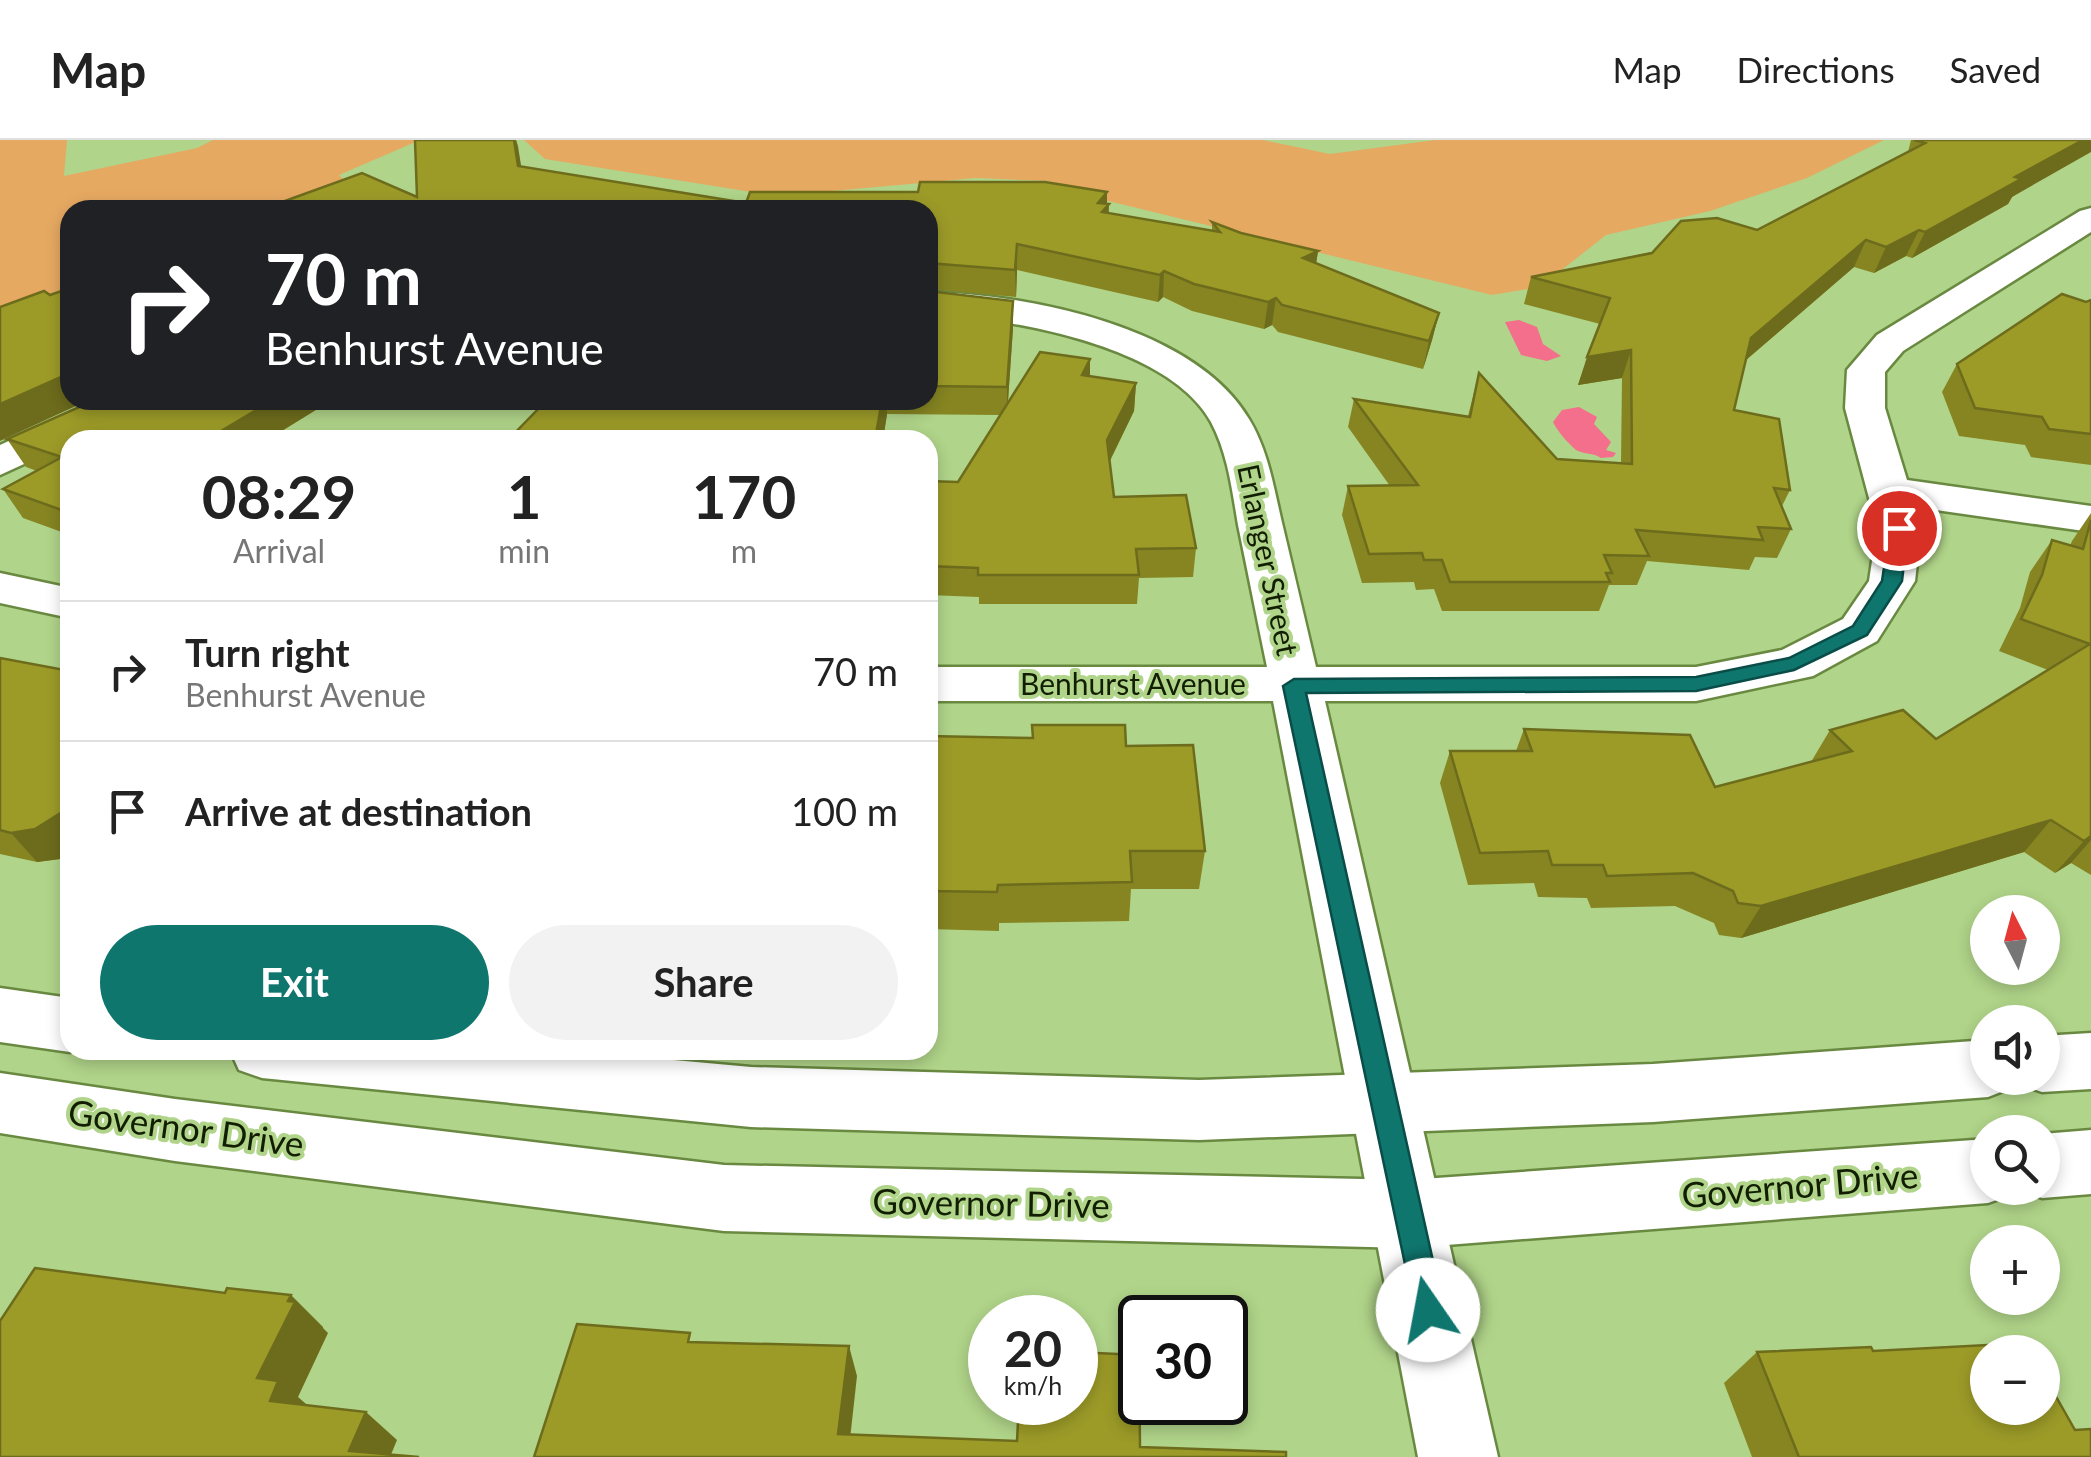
<!DOCTYPE html>
<html lang="en">
<head>
<meta charset="utf-8">
<style>
  body { margin:0; font-family:Lato,sans-serif; background:#f2f2f2; color:#222; height:100vh; display:flex; flex-direction:column; font-size:38px; white-space:nowrap }
  * { box-sizing:border-box; margin:0 }
  p { font-size:32px; color:#767676 }
  .icon { flex:none; width:55px; height:55px; fill:none; stroke:currentColor; stroke-width:2; stroke-linecap:round; stroke-linejoin:round }
  .map { position:relative; flex:1; overflow:hidden }
  .drawer { position:absolute; left:60px; top:290px; width:878px; height:630px; display:flex; flex-direction:column; background:#fff; border-radius:30px; box-shadow:0 5px 15px #0003 }
  .drawer>* { flex:none }
  .banner { position:absolute; left:60px; top:60px; width:878px; height:210px; border-radius:30px; box-shadow:0 5px 15px #0003; background:#202124; color:#fff; overflow:hidden }
  .needle { width:65px; rotate:354deg }
  .buttons { position:absolute; left:1970px; top:755px; display:grid; gap:20px }
  .buttons a { display:grid; place-items:center; width:90px; height:90px; border-radius:50%; background:#fff; box-shadow:0 5px 15px #0003; font-size:50px }
  .speed { position:absolute; left:968px; top:1155px; display:flex; gap:20px; font-size:50px; font-weight:700; text-align:center }
  .speed>* { display:grid; place-content:center; width:130px; height:130px; border-radius:50%; background:#fff; box-shadow:0 5px 15px #0003; line-height:1 }
  .speed small { font-size:25px; font-weight:400 }
  .speed .limit { border:5px solid #111; border-radius:15px; background:#fff; color:#111 }
  .pin { position:absolute; display:grid; place-items:center; width:85px; height:85px; color:#fff; margin:-42px; border:5px solid #fff; border-radius:50%; box-shadow:0 2px 10px #0007 }
  .me { position:absolute; width:110px; margin:-55px; rotate:348deg; stroke-linejoin:round; filter:drop-shadow(0 0 8px #0008) }
  .turn { display:flex; align-items:center; gap:35px; height:210px; padding:0 40px; font-size:45px }
  .turn .icon { width:130px; height:130px; stroke-width:2.5 }
  .turn b { display:block; font-size:70px; line-height:85px }
  .eta { display:flex; justify-content:space-evenly; align-items:center; height:170px; text-align:center }
  .eta b { font-size:60px; font-weight:700; line-height:70px }
  .primary-button { display:flex; gap:20px; margin-top:auto; padding:20px 40px }
  .primary-button a { flex:1; height:115px; border-radius:60px; background:#0f766e; color:#fff; font-size:40px; font-weight:700; line-height:115px; text-align:center }
  .primary-button a+a { background:#f2f2f2; color:#222 }
  ul { padding:0; list-style:none }
  li { display:flex; align-items:center; gap:30px; height:140px; padding:0 40px; border-top:2px solid #e0e0e0 }
  li div { flex:1 }
  li b { display:block; font-size:38px }
  li em { font-style:normal }
  header { display:flex; align-items:center; gap:60px; box-sizing:border-box; height:140px; padding:0 50px; background:#fff; border-bottom:2px solid #e0e0e0 }
  header strong { font-size:48px }
  nav { display:flex; gap:55px; margin-inline-start:auto; font-size:35px }
  .map>svg:first-child { display:block }
</style>
</head>
<body>
<header>
<strong>Map</strong>
<nav><a>Map</a><a>Directions</a><a>Saved</a></nav>
</header>
<div class="map">
<svg width="2091" height="1317" viewBox="0 0 2091 1317">
  <rect width="100%" height="100%" fill="#b0d489"/>
  <!-- green -->
  <g fill="#e6a962">
    <path d="M0,0h67l-3,36 133,-28 16,-8h207l-81,35 19,19 -47,16h-241v79l-70,22z"/>
    <path d="M524,0h739l67,14 105,-14h449l-77,38 -97,33 -104,24 -66,52 -48,8 -400,-98 -43,-16 -73,-3 -199,18 -232,-37z"/>
  </g>
  <!-- water -->
  <g fill="#f36f8b">
    <path d="M1519,180l18,7 6,17 18,12 -14,5 -26,-6 -16,-33z"/>
    <path d="M1579,267l18,10 -3,7 17,18 -5,8 10,3 -3,4 -12,1c-8,-6 -16,-3 -25,-8 -7,-6 -19,-19 -23,-28l9,-12z"/>
  </g>
  <g fill="none" stroke-linecap="round" stroke-linejoin="round">
    <!-- street casing -->
    <g stroke="#698941" stroke-width="5">
      <g id="street">
        <path d="M2091,68v24l-188,119 -18,21v36l22,72 184,26v26l-176,-25 6,21 -6,53 -38,60 -64,35 -117,25h-371l173,756h-80l-145,-756h-345v-34h339c-10,-47 -19,-95 -29,-142 -6,-35 -10,-71 -27,-103 -43,-78 -203,-104 -283,-108v-22c98,2 266,34 321,127 20,33 25,71 34,108 11,46 22,93 33,140h380l86,-17 61,-31 26,-38 8,-53 -32,-120 2,-38 30,-35 203,-124z"/>
        <path d="M98,260h54l-6,8 -146,67v-30z"/>
        <path d="M0,433l70,15v30l-70,-15z"/>
      </g>
    </g>
    <!-- secondary casing -->
    <g stroke="#698941" stroke-width="5">
      <g id="secondary">
        <path d="M0,848l70,10v52h6l-6,2 -70,-10z"/>
        <path d="M2091,893v56l-49,3 -23,-8 -3,-6 -5,10 -23,9 -335,25 -454,18 -448,-13 -489,-49 -23,-8 -9,-20h333l188,17 448,13 454,-16 335,-24v38h54v-42z"/>
        <path d="M0,933l175,26 549,66 684,15 580,-41v49h27l-2,6 -25,9 -580,45 -684,-17 -549,-70 -175,-28z"/>
        <path d="M2091,990v64l-49,4 -25,-9 25,-1v-54z"/>
      </g>
    </g>
    <!-- street -->
    <use href="#street" fill="#fff" fill-rule="evenodd"/>
    <!-- secondary -->
    <use href="#secondary" fill="#fff" fill-rule="evenodd"/>
  </g>
  <!-- wall -->
  <g fill="#868522">
    <path d="M415,0h101l5,27 225,36 361,1 2,9 103,17v-8l29,11 77,18 -2,13 123,49 -7,27 -9,29 -145,-37 -6,-7 -8,4 -72,-18 -29,-14 -5,5 -141,-32 -1,27 -88,-8v-79l-511,-13z"/>
    <path d="M1911,0h180l-79,57 -4,7 -96,54 -6,-2 -32,17 -20,-6 -108,93 -12,50 56,80 -8,16 9,23 -14,29 -22,-1 -6,13 -102,-9 -10,24h-28l-10,26h-157l-8,-22 -18,1 -2,-8 -52,1 -20,-68 6,-29h42l-42,-59 6,-28 114,17 11,-43 78,86 64,4 1,-85 -44,7 22,-61 -76,-20 7,-27 226,-47 151,-78z"/>
    <path d="M928,151l85,10v27l-5,73 82,-25 46,7 -2,28 -24,50 4,36 82,51 -3,29 -54,1 -2,26h-158v-7l-51,-2v-114l30,1 42,-67 -113,-1 -4,26h-375l39,-40h381z"/>
    <path d="M2091,160v165l-60,-8 -6,-12 -66,-9 -17,-44 15,-28z"/>
    <path d="M332,260l-65,40h-197v95l-47,-17 -20,-29 34,-18 -11,-4 -19,-28z"/>
    <path d="M2091,373v362l-20,-12 -16,10 -31,-21 -283,86 -22,-3 -5,-12 -39,-17 -84,2 -4,-10 -49,-1 -4,-14 -66,2 -28,-102 10,-32h66l8,-22 191,58 96,-25 19,-32 106,9 112,-69 -49,-19 21,-43 10,-36 22,-32 18,6 2,-5z"/>
    <path d="M0,518l70,13v181l-10,7 -23,3 -37,-8z"/>
    <path d="M928,596l198,10 79,105 -6,38h-68l-2,32 -130,2v8l-71,-2z"/>
    <path d="M1873,1211l202,79 16,27h-339l-28,-74 33,-31z"/>
  </g>
  <!-- shaded-wall -->
  <g fill="#6d6c1c">
    <path d="M514,0h2l2,6 7,45 -7,-25z"/>
    <path d="M2083,0h8v12l-79,45 -4,7 -96,54 13,-26 90,-55z"/>
    <path d="M1107,52v15l2,-3 -1,26 -10,-27z"/>
    <path d="M1919,90l-13,26 -32,17 12,-26z"/>
    <path d="M1866,100l-12,27 -115,99 12,-28z"/>
    <path d="M1017,104v26l-1,27 -1,-27z"/>
    <path d="M1318,111l-4,26 -11,-19z"/>
    <path d="M1164,131l-1,26 -5,5 2,-27z"/>
    <path d="M1276,158l-4,27 -8,4 4,-27z"/>
    <path d="M1013,161v27l-6,87v-28z"/>
    <path d="M1439,173l-7,27 -9,29 6,-28z"/>
    <path d="M1631,210l-9,28 -44,7 9,-28z"/>
    <path d="M1090,219v28l-8,-12z"/>
    <path d="M70,233v27h19l-89,41v-37z"/>
    <path d="M1136,243l-2,28 -28,57 1,-28z"/>
    <path d="M273,260h59l-65,40h-61z"/>
    <path d="M882,260h4l1,14 -4,26h-8z"/>
    <path d="M68,667l2,2v43l-10,7 -23,3 -26,-29z"/>
    <path d="M2051,680l-27,32 -283,86 20,-32z"/>
    <path d="M2091,696v4l-20,23 -16,10 29,-32z"/>
    <path d="M291,1155l32,32v1l5,5 -30,64 15,13 -43,-9 -13,-23z"/>
    <path d="M849,1206l8,30 -9,81 -10,-23z"/>
    <path d="M366,1272l31,28 -7,17 -41,-6z"/>
  </g>
  <!-- building -->
  <g fill="#9c9b28" stroke="#6d6c1c" stroke-width="2.5">
    <path d="M415,0h99l4,26 228,37 4,-11h168l2,-10h125l62,10 -9,11 11,1 -7,8 118,20 -8,-10 29,11 77,18 -15,7 136,55 -10,28 -147,-36 -6,-7 -8,4 -74,-18 -30,-13 -4,4 -143,-31 -2,26 -87,-7v-53h-668l102,-37 55,24z"/>
    <path d="M1914,0h169l-68,37 6,2 -96,53 -6,-2 -33,17 -20,-7 -115,98 -17,72 45,9 11,71 -16,-2 17,41 -33,-2 5,13 -127,-10 13,26 -45,-1 8,18h-6l4,9h-160l-8,-22h-18l-2,-7 -53,1 -21,-68 70,-1 -64,-86 116,18 9,-44 78,86 75,5 -1,-114 -44,7 23,-59 -79,-21 121,-24 29,-32 36,-3 40,12 168,-87z"/>
    <path d="M70,148v85l-70,31v-97l44,-16 6,4z"/>
    <path d="M928,151l85,10 -6,86 -79,-1z"/>
    <path d="M2062,154l24,8 5,-2v134l-42,-5 -7,-12 -67,-9 -18,-44z"/>
    <path d="M1040,212l50,7 -8,16 54,8 -29,57 7,57 72,-2 10,53 -60,1 3,26h-161v-7l-50,-2v-85l30,1z"/>
    <path d="M95,260h178l-67,40h-136v73l-67,-24 59,-32 -55,-18z"/>
    <path d="M547,260h335l-7,40h-367z"/>
    <path d="M2091,380v316l-7,5 -33,-21 -290,86 -23,-3 -5,-12 -40,-18 -86,3 -4,-11h-51l-4,-14 -68,2 -30,-102h82l-8,-22 166,6 25,52 137,-36 -22,-21 73,-20 33,29 154,-95 -69,-25 21,-44 10,-35 31,9z"/>
    <path d="M0,518l70,13v136l-35,22 -24,4 -11,-3z"/>
    <path d="M1032,585h93l1,21 67,-1 12,106h-75l2,31 -134,3 -1,7 -69,-1v-155l105,2z"/>
    <path d="M35,1128l190,25 2,-5 64,7 -3,6 7,1 -38,76 21,3 -8,20 96,11 -17,39 70,6h-419v-136z"/>
    <path d="M577,1184l113,9 -2,9 161,4 -11,88 179,7 2,-39h56v-50l64,3 1,92 146,5v5h-752z"/>
    <path d="M2026,1203l6,9h-44v56h54v-36l33,58 16,-1v28h-292l-42,-105 114,-5 2,4z"/>
  </g>
  <!-- route -->
  <path fill="#0f766e" stroke="#0a4d48" stroke-width="2.5" d="M1899,382l9,6 -6,53 -35,54 -73,35 -98,21 -390,2 138,617 -5,11 -11,5 -11,-5 -134,-635 11,-7 402,-2 93,-19 64,-32 29,-45 8,-53z"/>
  <g text-anchor="middle" stroke-width="8" stroke-linejoin="round" paint-order="stroke">
    <!-- street labels -->
    <g font-size="30" fill="#121e02" stroke="#b0d489">
      <text transform="translate(1267 420) rotate(78)" y="10">Erlanger Street</text>
      <text x="1133" y="555">Benhurst Avenue</text>
    </g>
    <!-- near-street labels -->
    <g font-size="35" fill="#121e02" stroke="#b0d489">
      <text transform="translate(186 989) rotate(8)" y="12">Governor Drive</text>
      <text transform="translate(1800 1046) rotate(-5)" y="12">Governor Drive</text>
      <text transform="translate(991 1064) rotate(1)" y="12">Governor Drive</text>
    </g>
  </g>
</svg>
<div class="buttons">
<a><svg class="needle" viewBox="-14 -14 28 28"><path d="M0-13l5 13h-10z" fill="#e53935"/><path d="M0 13l5-13h-10z" fill="#767676"/></svg></a>
<a><svg class="icon" aria-label="sound" viewBox="0 0 24 24"><path d="M4 9h4l5-4v14l-5-4H4zM17 9q2 3 0 6"/></svg></a>
<a><svg class="icon" aria-label="search" viewBox="0 0 24 24"><circle cx="10" cy="10" r="6"/><path d="M15 15l6 6"/></svg></a>
<a>+</a>
<a>−</a>
</div>
<div class="speed"><div>20<small>km/h</small></div><div class="limit">30</div></div>
<div class="pin" style="left:1899px;top:388px;background:#d93025"><svg class="icon" aria-label="arrive" viewBox="0 0 24 24"><path d="M6 21V4h12l-3 4 3 4H6"/></svg></div>
<svg class="me" style="left:1428px;top:1170px" viewBox="-20 -20 40 40"><circle r="19" fill="#fff"/><path d="M0-13L10 11 0 6-10 11z" fill="#0f766e"/></svg>
<div class="banner">
<div class="turn"><svg class="icon" aria-label="right" viewBox="0 0 24 24"><path d="M7 20v-9h11M14 6l5 5-5 5"/></svg><div><b>70 m</b>Benhurst Avenue</div></div>
</div>
<section class="drawer">
<div class="eta">
<div><b>08:29</b><p>Arrival</p></div>
<div><b>1</b><p>min</p></div>
<div><b>170</b><p>m</p></div>
</div>
<ul>
<li><svg class="icon" aria-label="right" viewBox="0 0 24 24"><path d="M7 20v-9h11M14 6l5 5-5 5"/></svg><div><b>Turn right</b><p>Benhurst Avenue</p></div><em>70 m</em></li>
<li><svg class="icon" aria-label="arrive" viewBox="0 0 24 24"><path d="M6 21V4h12l-3 4 3 4H6"/></svg><div><b>Arrive at destination</b></div><em>100 m</em></li>
</ul>
<div class="primary-button"><a>Exit</a><a>Share</a></div>
</section>
</div>
</body>
</html>
